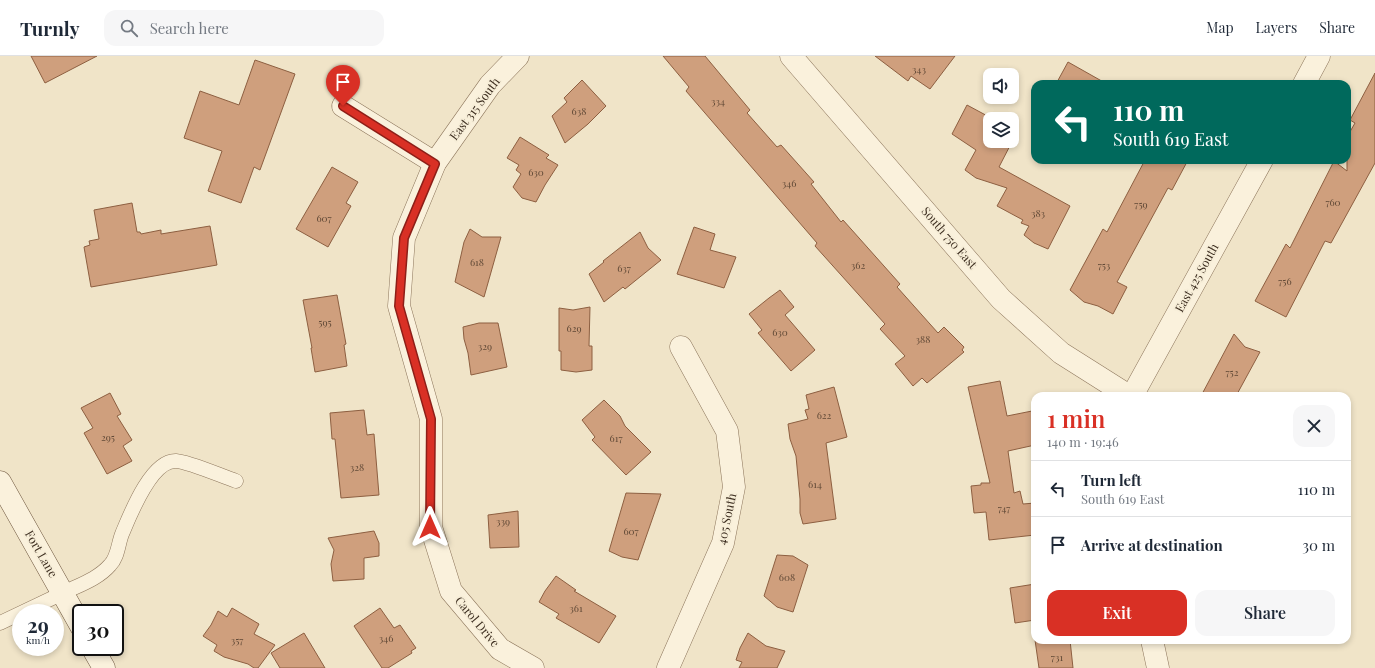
<!DOCTYPE html>
<html lang="en">
<head>
<meta charset="utf-8">
<style>
  body { margin:0; font-family:"Playfair Display",serif; background:#f6f6f7; color:#1f2937; height:100vh; display:flex; flex-direction:column; font-size:15px; white-space:nowrap }
  * { box-sizing:border-box; margin:0 }
  p { font-size:13px; color:#747a83 }
  .icon { flex:none; width:22px; height:22px; fill:none; stroke:currentColor; stroke-width:2; stroke-linecap:round; stroke-linejoin:round }
  .map { position:relative; flex:1; overflow:hidden }
  .details { position:absolute; left:1031px; top:336px; width:320px; height:252px; display:flex; flex-direction:column; background:#fff; border-radius:12px; box-shadow:0 2px 6px #0003 }
  .details>* { flex:none }
  .top-card { position:absolute; left:1031px; top:24px; width:320px; height:84px; border-radius:12px; box-shadow:0 2px 6px #0003; background:#00695c; color:#fff; overflow:hidden }
  .tools { position:absolute; left:983px; top:12px; display:grid; gap:8px }
  .tools a { display:grid; place-items:center; width:36px; height:36px; border-radius:8px; background:#fff; box-shadow:0 2px 6px #0003; font-size:20px }
  .speed { position:absolute; left:12px; top:548px; display:flex; gap:8px; font-size:20px; font-weight:700; text-align:center }
  .speed>* { display:grid; place-content:center; width:52px; height:52px; border-radius:50%; background:#fff; box-shadow:0 2px 6px #0003; line-height:1 }
  .speed small { font-size:10px; font-weight:400 }
  .speed .limit { border:2px solid #111; border-radius:6px; background:#fff; color:#111 }
  .pin { position:absolute; display:grid; place-items:center; width:34px; height:34px; color:#fff; margin:-41px -17px; border-radius:50% 50% 50% 0; rotate:-45deg; box-shadow:0 0 4px #0007 }
  .pin .icon { rotate:45deg }
  .me { position:absolute; width:44px; margin:-22px; rotate:0deg; stroke-linejoin:round; filter:drop-shadow(0 0 3px #0008) }
  .turn { display:flex; align-items:center; gap:14px; height:84px; padding:0 16px; font-size:18px }
  .turn .icon { width:52px; height:52px; stroke-width:2.5 }
  .turn b { display:block; font-size:28px; line-height:34px }
  .round { display:grid; place-items:center; flex:none; width:42px; height:42px; border-radius:12px; background:#f6f6f7 }
  .head { display:flex; align-items:center; justify-content:space-between; height:68px; padding:0 16px }
  h1 { font-size:24px; font-weight:600; line-height:30px; color:#d93025 }
  .button { display:flex; gap:8px; margin-top:auto; padding:8px 16px }
  .button a { flex:1; height:46px; border-radius:12px; background:#d93025; color:#fff; font-size:16px; font-weight:600; line-height:46px; text-align:center }
  .button a+a { background:#f6f6f7; color:#1f2937 }
  ul { padding:0; list-style:none }
  li { display:flex; align-items:center; gap:12px; height:56px; padding:0 16px; border-top:1px solid #e0e1e3 }
  li div { flex:1 }
  li b { display:block; font-size:15px }
  li em { font-style:normal }
  header { display:flex; align-items:center; gap:24px; box-sizing:border-box; height:56px; padding:0 20px; background:#fff; border-bottom:1px solid #e0e1e3 }
  header strong { font-size:19px }
  nav { display:flex; gap:22px; margin-inline-start:auto; font-size:14px }
  .search { width:280px; height:36px; background:#f6f6f7; display:flex; align-items:center; gap:10px; box-sizing:border-box; padding:0 14px; border-radius:12px; color:#747a83; font-size:15px }
  .map>svg:first-child { display:block }
</style>
</head>
<body>
<header>
<strong>Turnly</strong>
<div class="search"><svg class="icon" aria-label="search" viewBox="0 0 24 24"><circle cx="10" cy="10" r="6"/><path d="M15 15l6 6"/></svg>Search here</div>
<nav><a>Map</a><a>Layers</a><a>Share</a></nav>
</header>
<div class="map">
<svg width="1375" height="612" viewBox="0 0 1375 612">
  <rect width="100%" height="100%" fill="#f0e4c8"/>
  <!-- building -->
  <g fill="#cf9f7d" stroke="#8d5f41">
    <path d="M31,0h66l-52,27z"/>
    <path d="M663,0h42l45,54 -3,3 30,34 4,-2 33,37 -3,2 30,38 2,-2 57,64 -3,3 41,46 6,-6 20,20 -2,3 2,2 -37,31 -5,-5 -9,8 -18,-22 10,-8 -25,-27 5,-5 -70,-78 2,-3 -131,-152 3,-4z"/>
    <path d="M875,0h80l-25,33 -19,-13 -3,5z"/>
    <path d="M255,4l40,14 -35,96 -6,-3 -13,36 -33,-12 14,-40 -38,-13 16,-47 39,14z"/>
    <path d="M1068,6l39,22h-51z"/>
    <path d="M1375,17v90l-44,80 -6,-2 -39,76 -31,-16 31,-57 4,4 44,-87 13,10v-34l8,-14 -5,-3z"/>
    <path d="M582,24l24,26 -18,18 -23,19 -13,-27 15,-14 -3,-4z"/>
    <path d="M967,49l26,14h-3v22h22v-12l5,3 -18,35 71,39 -22,43 -14,-6 -10,-8 5,-9 -8,-3 2,-3 -26,-14 10,-18 -31,-10 -11,-8 11,-20 -24,-16z"/>
    <path d="M520,81l29,18 -3,3 12,7 -13,20 -9,17 -14,-4 -9,-11 8,-13 -5,-4 3,-5 -12,-7z"/>
    <path d="M1145,104h43l-16,30 -4,-2 -51,94 10,5 -14,27 -15,-8 -14,-4 -14,-12 33,-61 4,3z"/>
    <path d="M332,111l26,15 -12,21 5,3 -23,41 -32,-18z"/>
    <path d="M132,147l5,29h3l1,2 20,-4v4l49,-8 7,39 -126,22 -7,-40 6,-2 -1,-4 10,-2 -5,-29z"/>
    <path d="M694,171l21,7 -5,16 26,7 -12,31 -47,-14z"/>
    <path d="M470,173l12,8h19l-17,60 -29,-15 9,-40z"/>
    <path d="M640,176l8,16 13,12 -36,29 -2,-2 -19,15 -15,-28 15,-12 -1,-1z"/>
    <path d="M780,234l14,17 -9,8 30,35 -24,21 -33,-38 4,-3 -13,-16 20,-16z"/>
    <path d="M337,239l9,49 -2,1 3,21 -32,6 -4,-24h1l-9,-48z"/>
    <path d="M590,251l-1,39h3v24l-16,2 -15,-2v-19h-2v-43l14,2z"/>
    <path d="M479,267h19l9,44 -36,8 -3,-22 -4,-14 -1,-12z"/>
    <path d="M1234,278l11,13 15,5 -24,44h-35z"/>
    <path d="M1000,325l7,35 25,-5 3,14v20l-27,6 6,42 6,-2 3,13 12,-1v32l-46,5 -3,-28 -12,1 -3,-27 10,-1v-2h9l-22,-96z"/>
    <path d="M834,331l13,50 -21,6 10,76 -33,5 -3,-11v-14l-4,-43 -6,-17 -2,-15 20,-5 -3,-9 4,-1 -3,-14z"/>
    <path d="M110,337l11,21 -4,2 15,24 -9,6 9,15 -25,13 -23,-41 9,-5 -12,-20z"/>
    <path d="M604,344l16,16 5,10 26,26 -25,23 -34,-35 3,-3 -13,-17z"/>
    <path d="M364,354l3,25 7,-1 5,61 -38,3 -6,-59h-3l-2,-26z"/>
    <path d="M626,437l35,1 -23,66 -16,-3 -13,-6z"/>
    <path d="M518,455l1,36 -29,1 -2,-33z"/>
    <path d="M374,475l5,12v13l-15,2v21l-31,2 -2,-17 3,-14 -6,-12z"/>
    <path d="M777,499l16,1 15,9 -15,47 -16,-5 -13,-11z"/>
    <path d="M556,520l20,14 -2,1 42,25 -17,27 -43,-25 3,-4 -20,-12 6,-11z"/>
    <path d="M1035,528v36l-20,3 -5,-35z"/>
    <path d="M232,552l27,16 -5,10 21,11 -17,23h-4l-6,-4 -24,-7 -10,-6 3,-6 -14,-9 8,-11 7,-14 9,6z"/>
    <path d="M380,552l14,20 6,-3 16,23 -5,3 1,2 -24,15h-6l-28,-42z"/>
    <path d="M304,577l21,35h-45l-9,-15z"/>
    <path d="M748,577l18,13 19,5 -8,17h-38l3,-6 -6,-2 4,-12z"/>
    <path d="M1035,584h35l3,28h-34z"/>
  </g>
  <g fill="none" stroke-linecap="round" stroke-linejoin="round">
    <!-- service casing -->
    <g stroke="#8d765c" stroke-width="15">
      <path id="service" d="M0,567c21,-10 42,-20 63,-30 16,-8 35,-14 47,-28 8,-8 8,-21 12,-31 8,-19 29,-74 54,-73 14,1 45,15 60,20"/>
    </g>
    <!-- minor casing -->
    <g stroke="#8d765c" stroke-width="23">
      <g id="minor">
        <path d="M518,0l-28,29 -55,78 -31,75 -5,68 32,113v108l20,64 49,58 33,19"/>
        <path d="M791,0l210,243 60,54 68,43"/>
        <path d="M1304,28l15,-28"/>
        <path d="M343,50l92,57"/>
        <path d="M1132,340l130,-236"/>
        <path d="M1152,584l6,28"/>
        <path d="M668,612l55,-125 11,-56 -7,-56 -46,-84"/>
      </g>
    </g>
    <!-- secondary casing -->
    <g stroke="#6f573f" stroke-width="23">
      <g id="secondary">
        <path d="M0,426l81,144"/>
        <path d="M92,591l12,21"/>
      </g>
    </g>
    <!-- service -->
    <use href="#service" stroke="#faf1dc" stroke-width="14"/>
    <!-- minor -->
    <use href="#minor" stroke="#faf1dc" stroke-width="22"/>
    <!-- secondary -->
    <use href="#secondary" stroke="#faf1dc" stroke-width="22"/>
  </g>
  <g fill="none" stroke-linecap="round" stroke-linejoin="round">
    <!-- route casing -->
    <g stroke="#8d1f18" stroke-width="10">
      <path id="route" d="M343,50l92,58 -31,74 -5,68 32,113 -1,108"/>
    </g>
    <!-- route -->
    <use href="#route" stroke="#d93025" stroke-width="7"/>
  </g>
  <g text-anchor="middle" stroke-width="3.5" stroke-linejoin="round" paint-order="stroke">
    <!-- number labels -->
    <g font-size="10" fill="#624a37">
      <text x="919" y="17">343</text>
      <text x="718" y="49">334</text>
      <text x="579" y="59">638</text>
      <text x="536" y="120">630</text>
      <text x="789" y="131">346</text>
      <text x="1333" y="150">760</text>
      <text x="1141" y="152">759</text>
      <text x="1038" y="161">383</text>
      <text x="324" y="166">607</text>
      <text x="477" y="210">618</text>
      <text x="858" y="213">362</text>
      <text x="1104" y="213">753</text>
      <text x="624" y="216">637</text>
      <text x="1285" y="229">756</text>
      <text x="325" y="270">595</text>
      <text x="574" y="276">629</text>
      <text x="780" y="280">630</text>
      <text x="923" y="287">388</text>
      <text x="485" y="294">329</text>
      <text x="1232" y="320">752</text>
      <text x="824" y="363">622</text>
      <text x="108" y="385">295</text>
      <text x="616" y="386">617</text>
      <text x="357" y="415">328</text>
      <text x="815" y="432">614</text>
      <text x="1004" y="456">747</text>
      <text x="503" y="469">339</text>
      <text x="631" y="479">607</text>
      <text x="787" y="525">608</text>
      <text x="576" y="556">361</text>
      <text x="386" y="586">346</text>
      <text x="237" y="588">357</text>
      <text x="1057" y="605">731</text>
    </g>
    <!-- street labels -->
    <g font-size="12" fill="#3d2e20" stroke="#f7eed8">
      <text transform="translate(475 53) rotate(-53)" y="4">East 315 South</text>
      <text transform="translate(949 182) rotate(49)" y="4">South 750 East</text>
      <text transform="translate(1197 222) rotate(-61)" y="4">East 425 South</text>
      <text transform="translate(727 463) rotate(-78)" y="4">405 South</text>
      <text transform="translate(41 498) rotate(60)" y="4">Fort Lane</text>
      <text transform="translate(477 566) rotate(50)" y="4">Carol Drive</text>
    </g>
  </g>
</svg>
<div class="tools">
<a><svg class="icon" aria-label="sound" viewBox="0 0 24 24"><path d="M4 9h4l5-4v14l-5-4H4zM17 9q2 3 0 6"/></svg></a>
<a><svg class="icon" aria-label="layers" viewBox="0 0 24 24"><path d="M12 4l9 5-9 5-9-5zM3 14l9 5 9-5"/></svg></a>
</div>
<div class="speed"><div>29<small>km/h</small></div><div class="limit">30</div></div>
<div class="pin" style="left:343px;top:50px;background:#d93025"><svg class="icon" aria-label="arrive" viewBox="0 0 24 24"><path d="M6 21V4h12l-3 4 3 4H6"/></svg></div>
<svg class="me" style="left:430px;top:471px" viewBox="-20 -20 40 40"><path d="M0-17L14 15 0 8-14 15z" fill="#d93025" stroke="#fff" stroke-width="4"/></svg>
<div class="top-card">
<div class="turn"><svg class="icon" aria-label="left" viewBox="0 0 24 24"><path d="M17 20v-9H6M10 6l-5 5 5 5"/></svg><div><b>110 m</b>South 619 East</div></div>
</div>
<section class="details">
<div class="head"><div><h1>1 min</h1><p>140 m · 19:46</p></div><a class="round"><svg class="icon" aria-label="close" viewBox="0 0 24 24"><path d="M6 6l12 12M18 6L6 18"/></svg></a></div>
<ul>
<li><svg class="icon" aria-label="left" viewBox="0 0 24 24"><path d="M17 20v-9H6M10 6l-5 5 5 5"/></svg><div><b>Turn left</b><p>South 619 East</p></div><em>110 m</em></li>
<li><svg class="icon" aria-label="arrive" viewBox="0 0 24 24"><path d="M6 21V4h12l-3 4 3 4H6"/></svg><div><b>Arrive at destination</b></div><em>30 m</em></li>
</ul>
<div class="button"><a>Exit</a><a>Share</a></div>
</section>
</div>
</body>
</html>
